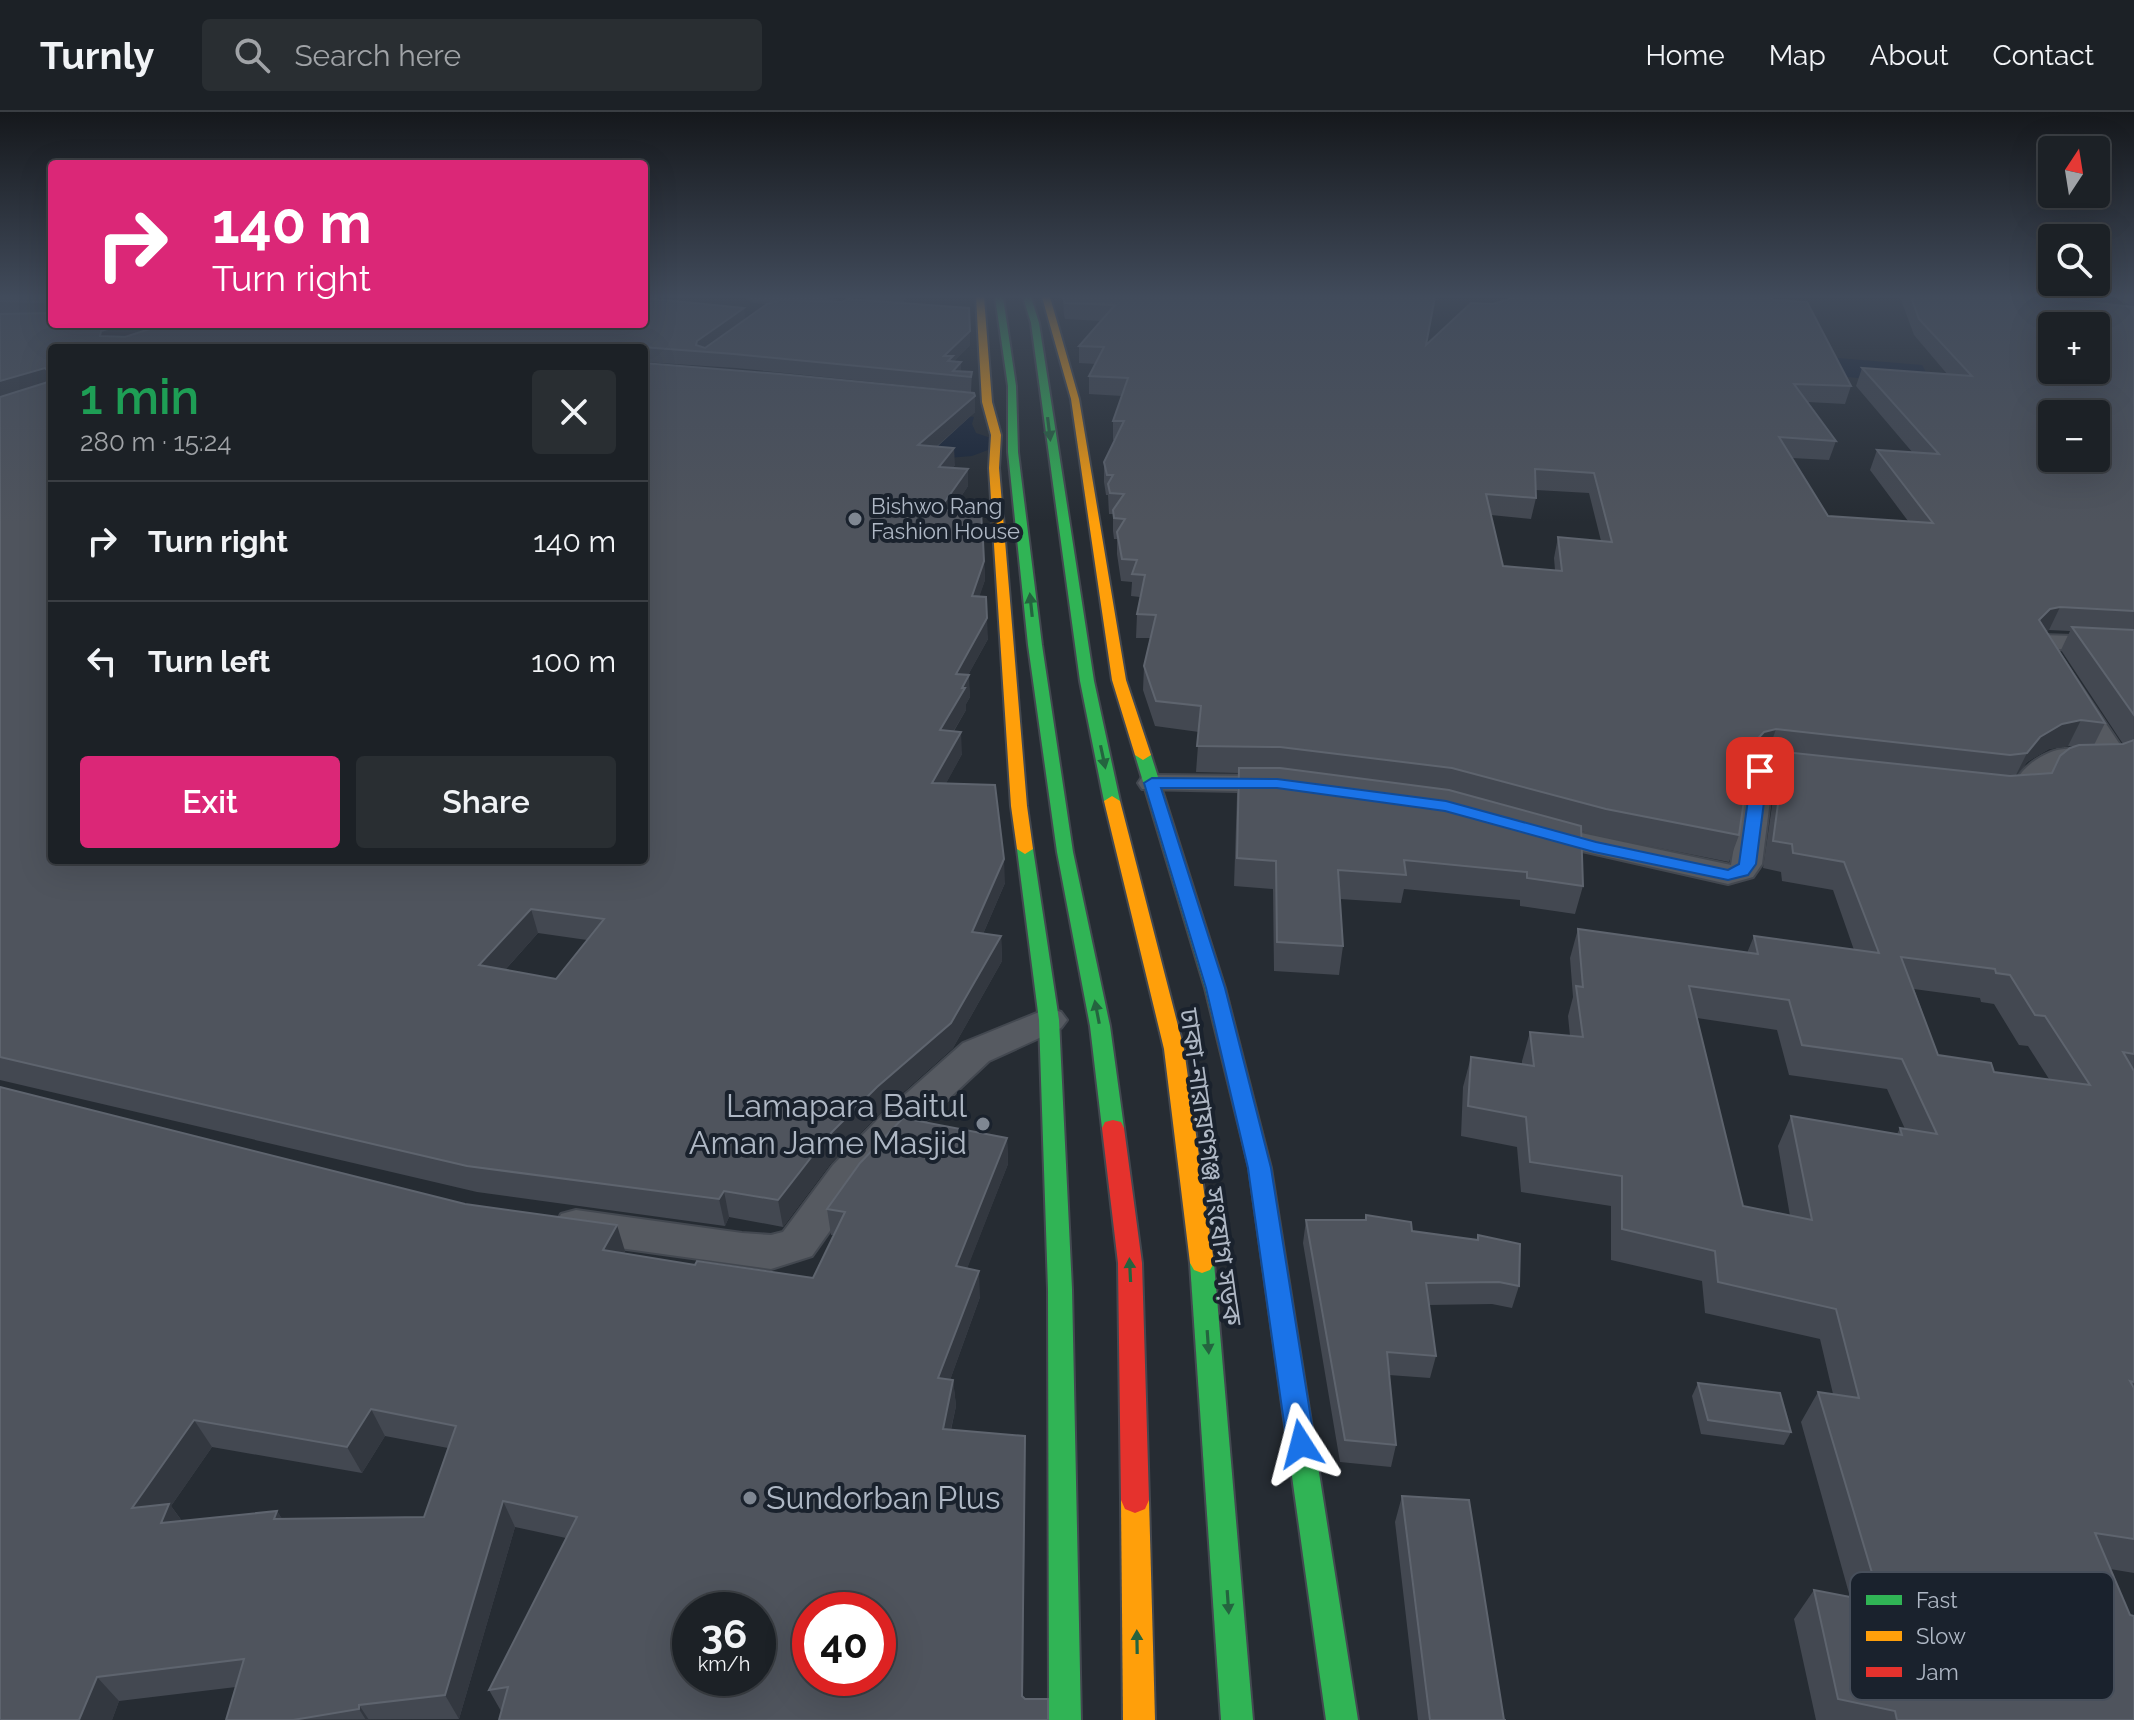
<!DOCTYPE html>
<html lang="en">
<head>
<meta charset="utf-8">
<style>
  body { margin:0; font-family:Raleway,"Noto Sans Bengali",sans-serif; background:#292e32; color:#f1f3f6; height:100vh; display:flex; flex-direction:column; font-size:30px; white-space:nowrap }
  * { box-sizing:border-box; margin:0 }
  p { font-size:26px; color:#a0a3a7 }
  .icon { flex:none; width:44px; height:44px; fill:none; stroke:currentColor; stroke-width:2; stroke-linecap:round; stroke-linejoin:round }
  .map { position:relative; flex:1; overflow:hidden }
  .panel { position:absolute; left:48px; top:232px; width:600px; height:520px; display:flex; flex-direction:column; background:#1c2126; border-radius:8px; box-shadow:0 8px 32px #0002,0 0 0 2px #3a3e43 }
  .panel>* { flex:none }
  .top-card { position:absolute; left:48px; top:48px; width:600px; height:168px; border-radius:8px; box-shadow:0 8px 32px #0002,0 0 0 2px #3a3e43; background:#db2777; color:#fff; overflow:hidden }
  .needle { width:52px; rotate:12deg }
  .tools { position:absolute; left:2038px; top:24px; display:grid; gap:16px }
  .tools a { display:grid; place-items:center; width:72px; height:72px; border-radius:8px; background:#1c2126; box-shadow:0 8px 32px #0002,0 0 0 2px #3a3e43; font-size:40px }
  .speed { position:absolute; left:672px; top:1480px; display:flex; gap:16px; font-size:40px; font-weight:700; text-align:center }
  .speed>* { display:grid; place-content:center; width:104px; height:104px; border-radius:50%; background:#1c2126; box-shadow:0 8px 32px #0002,0 0 0 2px #3a3e43; line-height:1 }
  .speed small { font-size:20px; font-weight:400 }
  .speed .limit { border:12px solid #d22; background:#fff; color:#111 }
  .pin { position:absolute; display:grid; place-items:center; width:68px; height:68px; color:#fff; margin:-34px; border-radius:16px; box-shadow:0 4px 12px #0006 }
  .me { position:absolute; width:88px; margin:-44px; rotate:351deg; stroke-linejoin:round; filter:drop-shadow(0 0 6px #0008) }
  .turn { display:flex; align-items:center; gap:28px; height:168px; padding:0 32px; font-size:36px }
  .turn .icon { width:104px; height:104px; stroke-width:2.5 }
  .turn b { display:block; font-size:56px; line-height:68px }
  .round { display:grid; place-items:center; flex:none; width:84px; height:84px; border-radius:8px; background:#292e32 }
  .overview { display:flex; align-items:center; justify-content:space-between; height:136px; padding:0 32px }
  h1 { font-size:48px; font-weight:600; line-height:60px; color:#1e9e55 }
  .action { display:flex; gap:16px; margin-top:auto; padding:16px 32px }
  .action a { flex:1; height:92px; border-radius:8px; background:#db2777; color:#fff; font-size:32px; font-weight:600; line-height:92px; text-align:center }
  .action a+a { background:#292e32; color:#f1f3f6 }
  ul { padding:0; list-style:none }
  li { display:flex; align-items:center; gap:24px; height:120px; padding:0 32px; border-top:2px solid #3a3e43 }
  li div { flex:1 }
  li b { display:block; font-size:30px }
  li em { font-style:normal }
  header { display:flex; align-items:center; gap:48px; box-sizing:border-box; height:112px; padding:0 40px; background:#1c2126; border-bottom:2px solid #3a3e43 }
  header strong { font-size:38px }
  nav { display:flex; gap:44px; margin-inline-start:auto; font-size:28px }
  .search { width:560px; height:72px; background:#292e32; display:flex; align-items:center; gap:20px; box-sizing:border-box; padding:0 28px; border-radius:8px; color:#a0a3a7; font-size:30px }
  .map>svg:first-child { display:block }
</style>
</head>
<body>
<header>
<strong>Turnly</strong>
<div class="search"><svg class="icon" aria-label="search" viewBox="0 0 24 24"><circle cx="10" cy="10" r="6"/><path d="M15 15l6 6"/></svg>Search here</div>
<nav><a>Home</a><a>Map</a><a>About</a><a>Contact</a></nav>
</header>
<div class="map">
<svg width="2134" height="1608" viewBox="0 0 2134 1608">
  <rect width="100%" height="100%" fill="#262c33"/>
  <!-- water -->
  <g fill="#172336">
    <path d="M1813,244l109,9 11,20 -118,-11z"/>
    <path d="M955,302l19,3 -2,7 4,9 18,6 -6,11 -16,6 -36,3 -16,-35z"/>
  </g>
  <g fill="none" stroke-linecap="round" stroke-linejoin="round">
    <!-- street casing -->
    <g stroke="#434850" stroke-width="4">
      <g id="street">
        <path d="M748,185c22,0 75,-5 93,7l-7,4 -80,-7z"/>
        <path d="M2043,523l91,3v14l-78,-3 71,106c-20,29 -58,-3 -81,24 -4,4 -5,12 -8,17l-36,4 -10,-2 -4,-6 4,-6 24,-4c5,-15 31,-32 48,-33 10,-1 23,2 34,3l-68,-106 5,-9z"/>
        <path d="M1780,645l51,8 4,6 -4,6c-20,5 -39,-7 -58,-1l-11,88 -9,13 -25,7 -199,-45 -5,-6 5,-6 10,-3 192,41 15,-94 4,-6z"/>
        <path d="M1152,663l130,1 10,2 4,6 -4,6 -10,2 -140,-3 -4,-6 4,-6z"/>
        <path d="M1049,896l12,4 6,8 -6,8 -72,33 -79,74 -49,52 -49,69 -41,13 -195,-27 -15,-4 -6,-12 6,-12 15,-4 166,23 29,2 12,-3 50,-67 49,-50 81,-72z"/>
      </g>
    </g>
    <!-- fast casing -->
    <g stroke="#434850" stroke-width="4">
      <g id="fast">
        <path d="M995,185h8l13,89 2,66 24,193 31,207 37,174 14,102 -3,6 -8,2 -8,-2 -3,-6 -12,-102 -33,-174 -29,-207 -20,-193v-66z"/>
        <path d="M1023,185h8l8,26 55,358 26,120 -8,5 -8,-5 -24,-120 -49,-358z"/>
        <path d="M1143,638l8,5 74,233 46,180 87,552h-32l-77,-552 -44,-180 -70,-233z"/>
        <path d="M1025,732l8,5 26,171 13,269 9,431h-32l-1,-431 -9,-269 -22,-171z"/>
        <path d="M1202,1141l8,3 4,7 39,457h-32l-31,-457 4,-7z"/>
      </g>
    </g>
    <!-- slow casing -->
    <g stroke="#434850" stroke-width="4">
      <g id="slow">
        <path d="M976,185h8l8,105 9,33 -2,33 28,338 6,43 -8,5 -8,-5 -6,-43 -22,-338 2,-33 -9,-33z"/>
        <path d="M1042,185h8l29,102 47,281 25,75 -8,5 -8,-5 -23,-75 -41,-281z"/>
        <path d="M1112,684l8,5 64,248 30,214 -4,7 -8,3 -8,-3 -4,-7 -26,-214 -60,-248z"/>
        <path d="M1135,1375l10,4 4,9 6,220h-32l-2,-220 4,-9z"/>
      </g>
    </g>
    <!-- jam casing -->
    <g stroke="#434850" stroke-width="4">
      <path id="jam" d="M1113,1008l8,2 3,6 18,135 7,237 -4,9 -10,4 -10,-4 -4,-9 -3,-237 -16,-135 3,-6z"/>
    </g>
    <!-- street -->
    <use href="#street" fill="#565a61" fill-rule="evenodd"/>
    <!-- fast -->
    <use href="#fast" fill="#30b455" fill-rule="evenodd"/>
    <!-- slow -->
    <use href="#slow" fill="#ff9f0a" fill-rule="evenodd"/>
    <!-- jam -->
    <use href="#jam" fill="#e5322d" fill-rule="evenodd"/>
  </g>
  <!-- wall -->
  <g fill="#434851" fill-rule="evenodd">
    <path d="M0,185h52v27l694,-5 224,26 -16,16 7,10 11,1 -1,20 -235,-24 -92,-6v-14h-592v512h592v-497l331,33v16l-38,35 18,18 -3,3 16,18 -16,24 29,1 4,69 -6,16 9,43 -20,36 2,22 -4,7v6l-12,21 8,23 -16,29 59,100 -22,51 18,2 1,25 -49,87 -73,65 -49,50 -48,64 -54,-10 -4,9 -248,-34 -477,-112zM538,821l49,7 -31,39 -51,-9z"/>
    <path d="M864,185h43l-4,6 -38,-4z"/>
    <path d="M1900,185h143l89,9 -16,-9h18v1276l-24,-4 24,151h-318l-22,-101 20,-29 36,7 -49,-175 17,-30 15,2 -13,-55 -115,-26 -3,-32 -91,-21v-54l-90,-14 -4,-45 -56,-11 2,-49 8,-30 51,8v-4l8,-29 40,4 -2,-20 5,-19 -3,-39 8,-29 169,24 7,-17 100,14 -21,-60 -51,-9 -1,-9 -18,-4 13,-90 7,-21 -16,-2 -12,3 -6,6 -10,71 -10,27 -130,-26 -18,-5 2,55 -8,28 -55,-8v-6l-116,-11 -3,14 -61,-4 3,47 -4,29 -65,-4 -1,-82 -39,-3 3,-91 2,-22 -43,-1 3,-40 -44,-6 -12,-36 1,-24 6,-28h-14l1,-24 3,-17 -9,-1 1,-14 -11,-1 -4,-27v-15h-3l-1,-8v-17h-4l-1,-19h-2l-2,-13v-20l11,-22h-2v-19l9,-25 -33,-2v-18l7,-12 -17,-1v-17l23,-25 -37,-2 -1,-4 -1,-16 364,46 66,-41 280,-4 78,86 -6,18 -37,-2 28,39 -7,19 -37,-2 36,58 80,5 -38,-51 7,-20 36,3 -57,-67 6,-18 86,7 -34,-40zM1536,378l53,3 12,48 -43,-4 -4,21 1,12 -52,-4 -12,-51 40,4 5,-21zM2049,518l21,1 -9,19 62,94 -29,1 11,-22 -59,-92zM2068,634h7l-23,27 -35,3 10,-14 22,-13zM1914,877l66,9 1,4 13,2 25,41 9,1 21,33 -55,-7 -56,-17zM1697,906l80,12 12,45 98,14 18,40 -5,-1 -3,6 -106,-18 -13,30 12,70 -47,-10z"/>
    <path d="M0,975l625,164 -1,2 71,12 118,13 21,-43h-3l-4,-26 180,-71 1,26 -41,104 13,29 -30,83h3l3,26 -5,24 74,32 -2,235 -522,14 -12,-21 77,-152 -51,-11 -56,192 -233,1 10,-33 -117,14 -7,19h-112zM385,1324l63,12 -24,69 -142,2 -5,-8 -95,10 -11,-15 41,-59 150,26z"/>
    <path d="M1366,1103l46,16 65,9 1,-5 41,51 -7,22 -20,-4 -63,1 7,51 -6,22 -41,-3 7,70 -5,22 -51,-5 -37,-219 3,-23h59z"/>
    <path d="M1698,1271l93,49 -7,13 -83,-11 -9,-38z"/>
    <path d="M1402,1384l102,224h2h-88l-23,-198z"/>
  </g>
  <!-- shaded-wall -->
  <g fill="#333840">
    <path d="M744,196l2,13 -41,31 -9,-7 1,-4z"/>
    <path d="M123,212h48l-64,21 -7,-9 1,-5z"/>
    <path d="M970,219v14l-17,17h8v14l-8,-5 -5,5v-9l-4,-11z"/>
    <path d="M45,256l6,15 -51,16v-18z"/>
    <path d="M975,284v16l-56,50 -1,-17z"/>
    <path d="M954,336l1,17 -15,19 -1,-17z"/>
    <path d="M968,357v17l-28,42 -1,-18z"/>
    <path d="M982,417l1,19 -8,-8z"/>
    <path d="M984,449l1,19 -12,36 -1,-20z"/>
    <path d="M2060,495l-11,23 -10,3v-13l11,-11z"/>
    <path d="M987,506l1,21 -31,56 -1,-21z"/>
    <path d="M969,563l1,22 -4,7v6l-25,42 -1,-22z"/>
    <path d="M2081,608l-13,26 -19,3 -22,13 -13,17 13,-26 13,-16 22,-13z"/>
    <path d="M1776,617l-9,26 -12,3 -12,13 9,-26 12,-13z"/>
    <path d="M961,620l1,22 -28,52 -2,-23z"/>
    <path d="M1004,747l1,24 -32,74 -1,-25z"/>
    <path d="M531,797l7,24 -51,57 -8,-25z"/>
    <path d="M1001,824l1,25 -49,87 -73,65 -49,50 -48,64 -5,-27 49,-63z"/>
    <path d="M1007,1026l1,26 -50,128 -2,-26z"/>
    <path d="M724,1079l5,26 -4,9 -6,-27z"/>
    <path d="M617,1113l8,26 -14,25 -8,-26z"/>
    <path d="M979,1159l1,26 -39,108 -3,-27z"/>
    <path d="M953,1268l3,26 -11,49 -2,-26z"/>
    <path d="M371,1297l14,27 -23,37 -15,-26z"/>
    <path d="M194,1308l18,27 -41,59 17,24 -36,4 -20,-26z"/>
    <path d="M1025,1324v26l-2,258 -1,-24z"/>
    <path d="M503,1389l12,26 -56,192 -14,-24z"/>
    <path d="M277,1399l17,26 -20,-18z"/>
    <path d="M97,1565l22,24 -7,19h-33z"/>
    <path d="M359,1593l10,15h-3l-7,-11z"/>
  </g>
  <!-- building -->
  <g fill="#4f545d" stroke="#5e646e" stroke-width="2" fill-rule="evenodd">
    <path d="M0,185h52v11l-6,-6 -46,-1z"/>
    <path d="M1065,185h370l-9,48 45,-42 22,1 22,-7h257l1,3 34,2 44,84 -57,-2 42,57 -57,-4 49,79 105,7 -56,-73 62,4 -77,-86 110,8 -53,-57 -8,-22h132l91,10v304l-74,-4 -10,2 -11,11 66,103 -24,-3 -19,4 -22,13 -13,16 -17,2 -234,-26 -12,3 -12,13 -13,90 -133,-26 -154,-41 -172,-21 -83,-1 4,-40 -45,-5 -12,-35 12,-51 -19,-1 8,-39 -13,-1 5,-14 -15,-1 -5,-27 8,-13 -11,-1 -1,-8 11,-16 -14,-1 -2,-9 5,-9h-6l-3,-13 20,-41h-11l15,-43 -39,-2 15,-29 -25,-1 36,-41 -50,-2 -2,-4zM2052,214h44v44h-44zM2052,302h44v44h-44zM1535,357l59,4 18,69 -54,-5 4,34 -59,-5 -17,-72 50,4z"/>
    <path d="M644,186l100,10 -47,33 -1,4 9,3 62,-44 13,-4 62,2 5,-3 122,9 1,23 -26,25h9l-5,5 13,1 -8,9 19,1 -1,5 -237,-23 -92,-7 -590,1v512h592v-497l136,11 194,19 1,3 -57,49 36,3 -15,19 29,2 -29,41 42,1 1,18 -7,11 8,1 1,20 -12,35 14,1 1,21 -31,56 13,1 -7,13h3l-25,42 21,2 -29,51 63,2 9,74 -32,73 29,4 -50,87 -74,64 -50,50 -49,63 -54,-9 -5,8 -252,-33 -467,-109v-660l48,-15v-11l-3,-3 -45,13v-67l52,-1v11h71l-22,7 -1,5 25,1 40,-13h479zM531,797l73,10 -48,60 -77,-14z"/>
    <path d="M2072,515l62,3v85z"/>
    <path d="M2134,628v314l-11,-2 11,19v311l-4,-1 4,7v151l-39,-6 35,82 4,1v104h-237l-2,-9 -57,-12 -24,-109 67,13 -63,-211 41,6 -23,-89 -118,-27 -3,-31 -93,-22v-53l-92,-14 -4,-45 -58,-11 3,-49 63,9 -4,-34 53,5 -7,-51 7,1 -5,-58 180,25 -4,-18 125,17 -35,-91 -51,-9 -1,-9 -19,-3 12,-89 225,24 42,-3 8,-17 10,-8 9,-3 44,-1zM1901,845l94,12 1,4 14,2 25,40 10,1 45,69 -96,-13 -3,-9 -53,-8zM1689,874l100,14 13,45 100,14 35,75 -37,-6 2,7 -111,-19 21,104 -69,-14z"/>
    <path d="M1239,656h41l169,22 132,36 2,60 -56,-8v-6l-123,-12 2,15 -68,-5 5,76 -66,-4 -1,-81 -39,-3z"/>
    <path d="M0,975l465,117 152,21 -14,25 92,15 2,-4 116,17 32,-66 -18,-3 33,-46 43,-45 104,20 -51,128 23,5 -41,107 15,2 -10,49 82,7 -3,260 3,3h23v21h-549l9,-33 -19,3 88,-173 -74,-16 -58,194 -86,10v4l-66,11h-67l18,-61 -147,18 -18,43h-79zM371,1297l85,17 -32,91 -150,2 3,-8 -116,12 8,-19 -37,4 62,-88 153,27zM690,1498h68v68h-68zM810,1498h68v68h-68z"/>
    <path d="M1366,1103l45,7 1,9 66,9v-5l42,9 -1,42 -20,-4 -73,1 10,73 -49,-4 9,93 -51,-5 -39,-220h60z"/>
    <path d="M1698,1271l82,10 11,39 -83,-12z"/>
    <path d="M1402,1384l67,4 35,220h2h-76z"/>
  </g>
  <!-- one-way arrows -->
  <defs><path id="oneway-solid" d="M-6-.8H1V-3.2L6.5 0L1 3.2V.8H-6Z" transform="scale(2)"/></defs>
  <g fill="#24643f">
    <use href="#oneway-solid" transform="translate(1049 317) rotate(83)"/>
    <use href="#oneway-solid" transform="translate(1031 493) rotate(-96)"/>
    <use href="#oneway-solid" transform="translate(1103 645) rotate(78)"/>
    <use href="#oneway-solid" transform="translate(1097 900) rotate(-101)"/>
    <use href="#oneway-solid" transform="translate(1130 1158) rotate(-93)"/>
    <use href="#oneway-solid" transform="translate(1208 1230) rotate(86)"/>
    <use href="#oneway-solid" transform="translate(1228 1490) rotate(86)"/>
    <use href="#oneway-solid" transform="translate(1137 1530) rotate(-91)"/>
  </g>
  <!-- sky -->
  <linearGradient id="sky" x2="0" y2="1"><stop stop-color="#15181c"/><stop offset="0.45" stop-color="#414b5b"/><stop offset="1" stop-color="#414b5b" stop-opacity="0"/></linearGradient>
  <rect width="2134" height="410" fill="url(#sky)"/>
  <!-- route -->
  <path fill="#1a73e8" stroke="#114b97" stroke-width="2" d="M1760,654l8,5 -12,93 -8,11 -20,5 -134,-28 -149,-41 -168,-23h-116l64,200 46,180 44,276 -4,9 -10,3 -10,-3 -4,-9 -39,-276 -42,-180 -62,-205 8,-5 125,1 169,22 150,41 132,28 11,-6 13,-93z"/>
  <!-- markers -->
  <g fill="#7f8792" stroke="#1a222d" stroke-width="3">
    <circle cx="855" cy="407" r="8"/>
    <circle cx="983" cy="1012" r="8"/>
    <circle cx="750" cy="1386" r="8"/>
  </g>
  <g text-anchor="middle" stroke-width="8" stroke-linejoin="round" paint-order="stroke">
    <!-- far-poi labels -->
    <g font-size="22" fill="#afb8c5" stroke="#1a222d" text-anchor="start">
      <text x="871" y="402">Bishwo Rang<tspan x="871" dy="25">Fashion House</tspan></text>
    </g>
    <!-- street labels -->
    <g font-size="26" fill="#afb8c5" stroke="#1a222d">
      <text transform="translate(1211 1055) rotate(82)" y="9">ঢাকা-নারায়ণগঞ্জ সংযোগ সড়ক</text>
    </g>
    <!-- near-poi labels -->
    <g font-size="32" fill="#afb8c5" stroke="#1a222d" text-anchor="end">
      <text x="967" y="1005">Lamapara Baitul<tspan x="967" dy="37">Aman Jame Masjid</tspan></text>
      <text x="766" y="1397" text-anchor="start">Sundorban Plus</text>
    </g>
  </g>
  <!-- legend -->
  <rect x="1850" y="1460" width="264" height="128" rx="12" fill="#1a222d" stroke="#474f5b" stroke-width="2"/>
  <rect x="1866" y="1483" width="36" height="10" fill="#30b455"/>
  <rect x="1866" y="1519" width="36" height="10" fill="#ff9f0a"/>
  <rect x="1866" y="1555" width="36" height="10" fill="#e5322d"/>
  <g font-size="22" fill="#afb8c5">
    <text x="1916" y="1496">Fast</text>
    <text x="1916" y="1532">Slow</text>
    <text x="1916" y="1568">Jam</text>
  </g>
</svg>
<div class="tools">
<a><svg class="needle" viewBox="-14 -14 28 28"><path d="M0-13l5 13h-10z" fill="#e53935"/><path d="M0 13l5-13h-10z" fill="#a0a3a7"/></svg></a>
<a><svg class="icon" aria-label="search" viewBox="0 0 24 24"><circle cx="10" cy="10" r="6"/><path d="M15 15l6 6"/></svg></a>
<a>+</a>
<a>−</a>
</div>
<div class="speed"><div>36<small>km/h</small></div><div class="limit">40</div></div>
<div class="pin" style="left:1760px;top:659px;background:#d93025"><svg class="icon" aria-label="arrive" viewBox="0 0 24 24"><path d="M6 21V4h12l-3 4 3 4H6"/></svg></div>
<svg class="me" style="left:1301px;top:1332px" viewBox="-20 -20 40 40"><path d="M0-17L14 15 0 8-14 15z" fill="#1a73e8" stroke="#fff" stroke-width="4"/></svg>
<div class="top-card">
<div class="turn"><svg class="icon" aria-label="right" viewBox="0 0 24 24"><path d="M7 20v-9h11M14 6l5 5-5 5"/></svg><div><b>140 m</b>Turn right</div></div>
</div>
<section class="panel">
<div class="overview"><div><h1>1 min</h1><p>280 m · 15:24</p></div><a class="round"><svg class="icon" aria-label="close" viewBox="0 0 24 24"><path d="M6 6l12 12M18 6L6 18"/></svg></a></div>
<ul>
<li><svg class="icon" aria-label="right" viewBox="0 0 24 24"><path d="M7 20v-9h11M14 6l5 5-5 5"/></svg><div><b>Turn right</b></div><em>140 m</em></li>
<li><svg class="icon" aria-label="left" viewBox="0 0 24 24"><path d="M17 20v-9H6M10 6l-5 5 5 5"/></svg><div><b>Turn left</b></div><em>100 m</em></li>
</ul>
<div class="action"><a>Exit</a><a>Share</a></div>
</section>
</div>
</body>
</html>
